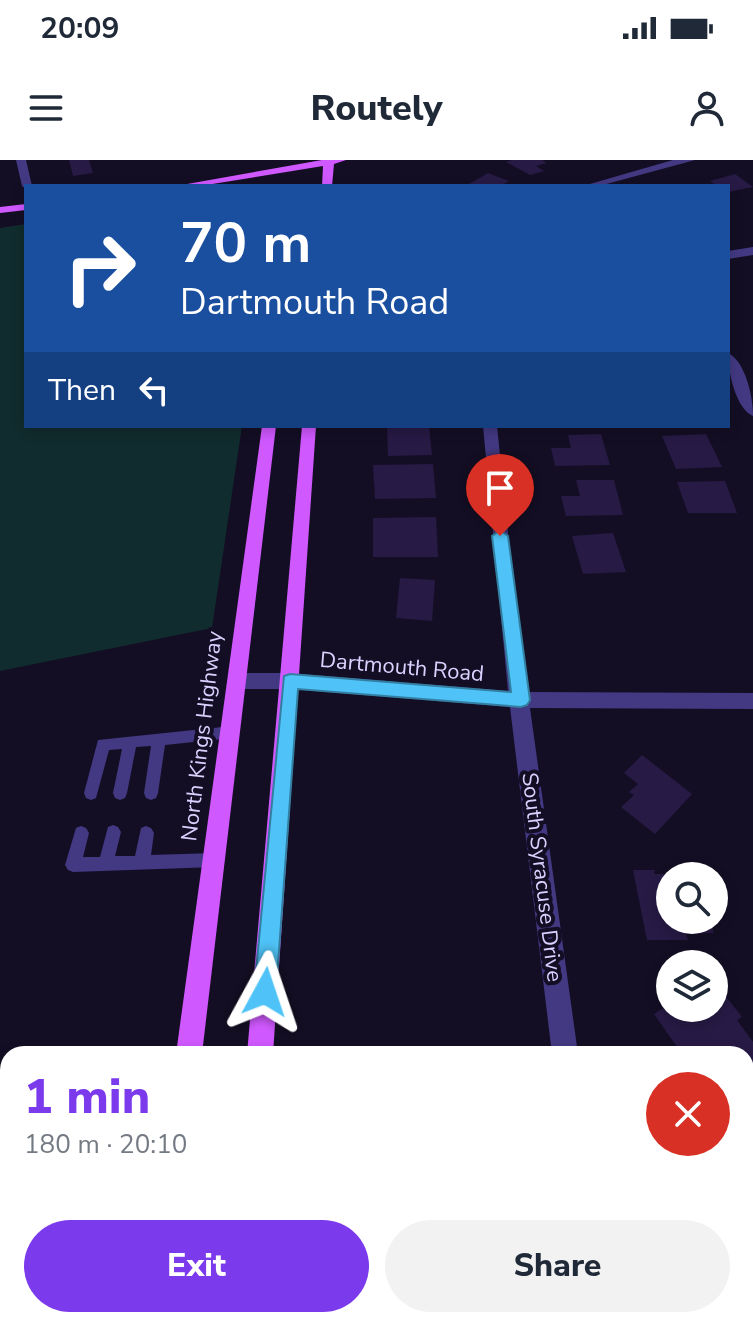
<!DOCTYPE html>
<html lang="en">
<head>
<meta charset="utf-8">
<style>
  body { margin:0; font-family:"Nunito Sans",sans-serif; background:#f2f2f3; color:#1f2937; height:100vh; display:flex; flex-direction:column; font-size:30px; white-space:nowrap }
  * { box-sizing:border-box; margin:0 }
  p { font-size:26px; color:#747a83 }
  .icon { flex:none; width:44px; height:44px; fill:none; stroke:currentColor; stroke-width:2; stroke-linecap:round; stroke-linejoin:round }
  .map { position:relative; flex:1; overflow:hidden }
  .details { position:absolute; left:0px; top:886px; width:754px; height:282px; display:flex; flex-direction:column; background:#fff; border-radius:24px 24px 0 0; box-shadow:0 4px 12px #0003 }
  .details>* { flex:none }
  .top-card { position:absolute; left:24px; top:24px; width:706px; height:244px; border-radius:0px; box-shadow:0 4px 12px #0003; background:#1a4fa0; color:#fff; overflow:hidden }
  .buttons { position:absolute; left:656px; top:702px; display:grid; gap:16px }
  .buttons a { display:grid; place-items:center; width:72px; height:72px; border-radius:50%; background:#fff; box-shadow:0 4px 12px #0003; font-size:40px }
  .pin { position:absolute; display:grid; place-items:center; width:68px; height:68px; color:#fff; margin:-82px -34px; border-radius:50% 50% 50% 0; rotate:-45deg; box-shadow:0 0 8px #0007 }
  .pin .icon { rotate:45deg }
  .me { position:absolute; width:88px; margin:-44px; rotate:5deg; stroke-linejoin:round; filter:drop-shadow(0 0 6px #0008) }
  .turn { display:flex; align-items:center; gap:28px; height:168px; padding:0 24px; font-size:36px }
  .turn .icon { width:104px; height:104px; stroke-width:2.5 }
  .turn b { display:block; font-size:56px; line-height:68px }
  .then { display:flex; align-items:center; height:76px; padding:0 24px; background:#0003; gap:16px; font-size:30px }
  .round { display:grid; place-items:center; flex:none; width:84px; height:84px; border-radius:42px; background:#f2f2f3 }
  .headline { display:flex; align-items:center; justify-content:space-between; height:136px; padding:0 24px }
  h1 { font-size:48px; font-weight:800; line-height:60px; color:#7c3aed }
  .button { display:flex; gap:16px; margin-top:auto; padding:16px 24px }
  .button a { flex:1; height:92px; border-radius:48px; background:#7c3aed; color:#fff; font-size:32px; font-weight:800; line-height:92px; text-align:center }
  .button a+a { background:#f2f2f3; color:#1f2937 }
  .status { display:flex; justify-content:space-between; align-items:center; height:56px; padding:0 40px; background:#fff; direction:ltr }
  .status svg { height:22px; fill:currentColor }
  header { display:flex; justify-content:space-between; align-items:center; height:104px; padding:0 24px; background:#fff; font-size:36px; font-weight:800 }
  .map>svg:first-child { display:block }
</style>
</head>
<body>
<div class="status"><b>20:09</b><svg viewBox="0 0 49 12"><path d="M0 12V9h3v3zM5 12V6h3v6zM10 12V3h3v9zM15 12V0h3v12zM26 1h20v11H26zM47 4h2v5h-2z"/></svg></div>
<header><svg class="icon" aria-label="menu" viewBox="0 0 24 24"><path d="M4 6h16M4 12h16M4 18h16"/></svg>Routely<svg class="icon" aria-label="person" viewBox="0 0 24 24"><circle cx="12" cy="8" r="4"/><path d="M4 21q1-7 8-7t8 7"/></svg></header>
<div class="map">
<svg width="753" height="1167" viewBox="0 0 753 1167">
  <rect width="100%" height="100%" fill="#140e24"/>
  <!-- green -->
  <path fill="#112c2e" d="M26,64v202h216l-30,202 -212,43v-443z"/>
  <!-- building -->
  <g fill="#271a45">
    <path d="M69,0h20l4,13 -20,3z"/>
    <path d="M512,0h30l5,3 -11,3 8,5 -14,4 -24,-13z"/>
    <path d="M488,13l21,8 -9,5 -31,-2z"/>
    <path d="M735,14l18,13 -25,5v-6h-11l-7,-5z"/>
    <path d="M387,266h42l3,29 -44,1z"/>
    <path d="M601,274l9,31 -55,1 -4,-18h20l-3,-13z"/>
    <path d="M706,274l16,33 -46,2 -14,-33z"/>
    <path d="M433,304l3,34 -61,1 -2,-34z"/>
    <path d="M576,320h38l9,35 -57,1 -5,-20h19z"/>
    <path d="M725,321l12,32h-49l-11,-31z"/>
    <path d="M436,357l2,40h-65v-39z"/>
    <path d="M613,373l13,39 -43,2 -11,-38z"/>
    <path d="M400,418l35,2 -3,41 -36,-3z"/>
    <path d="M642,595l50,39 -37,40 -34,-27 13,-12 -5,-3 9,-8 -14,-11z"/>
    <path d="M633,710h22l-1,4h16v46h40l4,13 -28,1 2,6h-41z"/>
    <path d="M714,821l28,36 -5,3 16,22v21l-7,5v-14h-48l-4,-5 -12,5 -28,-40 16,-10v4h44z"/>
  </g>
  <g fill="none" stroke-linecap="round" stroke-linejoin="round">
    <!-- lane -->
    <g fill="#433983" fill-rule="evenodd">
      <path d="M232,566l5,2 2,4 -2,4 -5,2 -67,7 -7,48 -2,5 -5,2 -5,-2 -2,-5 7,-47 -15,1 -9,46 -2,5 -5,2 -5,-2 -2,-5 9,-44 -13,1 -13,48 -5,2 -5,-2 -2,-5 14,-53z"/>
      <path d="M113,665l5,2 3,5 -6,24h20l6,-28 5,-2 5,2 3,5 -3,22 64,-2 5,2 3,5 -3,5 -5,2 -142,5 -5,-2 -3,-5 11,-37 5,-2 5,2 3,5 -6,24h17l8,-30z"/>
    </g>
    <!-- street -->
    <g fill="#433983" fill-rule="evenodd">
      <path d="M16,0h10l6,26h-6v3l-4,-3z"/>
      <path d="M673,0h22l-96,26h-16z"/>
      <path d="M753,87v8l-25,4v-8z"/>
      <path d="M728,193c18,9 25,45 25,63 -18,-8 -25,-45 -25,-63z"/>
      <path d="M483,266h14l17,165 14,101 225,1v16l-223,-1 48,346h-26l-42,-347 -220,-18h-51l-7,-3 -2,-5 2,-5 7,-3h51l218,18z"/>
      <path d="M753,1030v28l-7,1v-28z"/>
      <path d="M580,1160h30l1,7h-30z"/>
    </g>
    <!-- primary -->
    <g fill="#d058ff" fill-rule="evenodd">
      <path d="M322,0h24l-12,4 -2,22h-10l1,-20 -123,20h-24z"/>
      <path d="M26,44v6l-26,3v-6z"/>
      <path d="M262,266h14l-74,628h-26z"/>
      <path d="M302,266h14l-43,628h-26z"/>
      <path d="M138,1160h30l-1,7h-30z"/>
      <path d="M223,1160h30l-1,7h-30z"/>
    </g>
  </g>
  <!-- route -->
  <path fill="#4fc3f7" stroke="#337fa1" stroke-width="2" d="M500,370l8,6 22,164 -3,5 -6,2 -223,-18 -22,303 -4,8 -7,3 -8,-3 -3,-8 30,-316 6,-2 221,18 -19,-156z"/>
  <g text-anchor="middle" stroke-width="8" stroke-linejoin="round" paint-order="stroke">
    <!-- street labels -->
    <g font-size="22" fill="#dad1ff" stroke="#140e24">
      <text transform="translate(402 506) rotate(5)" y="8">Dartmouth Road</text>
      <text transform="translate(201 576) rotate(-83)" y="8">North Kings Highway</text>
      <text transform="translate(543 717) rotate(83)" y="8">South Syracuse Drive</text>
    </g>
  </g>
</svg>
<div class="buttons">
<a><svg class="icon" aria-label="search" viewBox="0 0 24 24"><circle cx="10" cy="10" r="6"/><path d="M15 15l6 6"/></svg></a>
<a><svg class="icon" aria-label="layers" viewBox="0 0 24 24"><path d="M12 4l9 5-9 5-9-5zM3 14l9 5 9-5"/></svg></a>
</div>
<div class="pin" style="left:500px;top:376px;background:#d93025"><svg class="icon" aria-label="arrive" viewBox="0 0 24 24"><path d="M6 21V4h12l-3 4 3 4H6"/></svg></div>
<svg class="me" style="left:265px;top:832px" viewBox="-20 -20 40 40"><path d="M0-17L14 15 0 8-14 15z" fill="#4fc3f7" stroke="#fff" stroke-width="4"/></svg>
<div class="top-card">
<div class="turn"><svg class="icon" aria-label="right" viewBox="0 0 24 24"><path d="M7 20v-9h11M14 6l5 5-5 5"/></svg><div><b>70 m</b>Dartmouth Road</div></div>
<div class="then">Then<svg class="icon" aria-label="left" viewBox="0 0 24 24"><path d="M17 20v-9H6M10 6l-5 5 5 5"/></svg></div>
</div>
<section class="details">
<div class="headline"><div><h1>1 min</h1><p>180 m · 20:10</p></div><a class="round" style="background:#d93025;color:#fff"><svg class="icon" aria-label="close" viewBox="0 0 24 24"><path d="M6 6l12 12M18 6L6 18"/></svg></a></div>
<div class="button"><a>Exit</a><a>Share</a></div>
</section>
</div>
</body>
</html>
